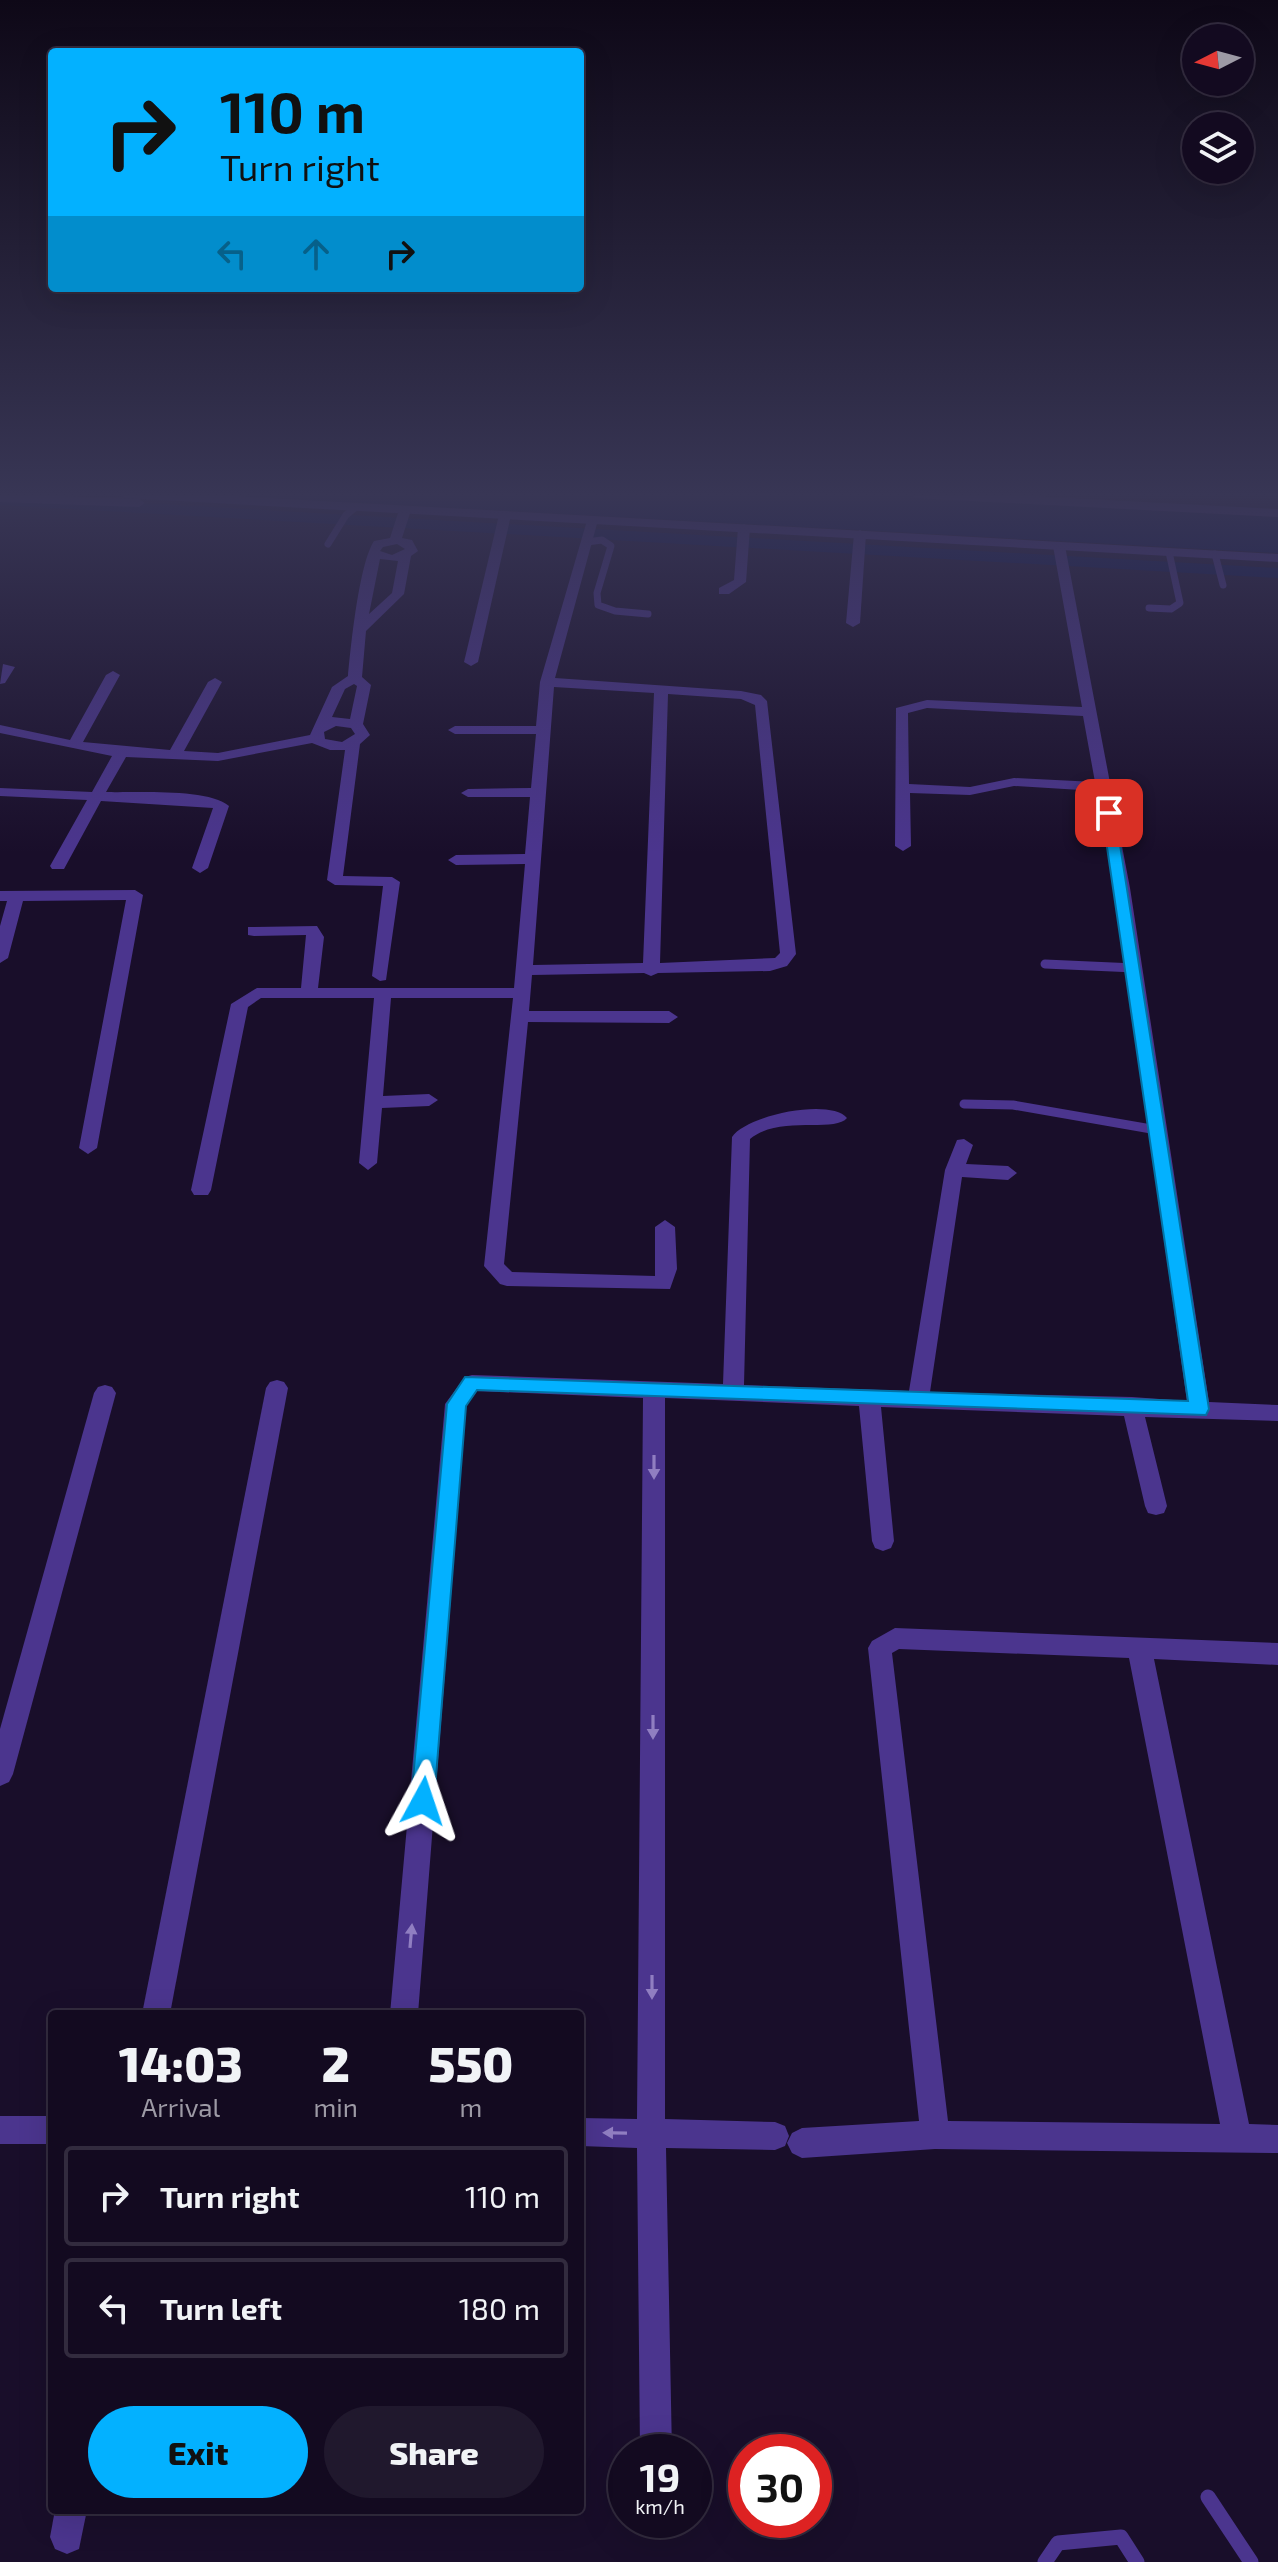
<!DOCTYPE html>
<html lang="en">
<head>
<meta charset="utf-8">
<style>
  body { margin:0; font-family:"Exo 2",sans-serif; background:#20182d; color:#f1f3f6; height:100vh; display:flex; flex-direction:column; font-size:30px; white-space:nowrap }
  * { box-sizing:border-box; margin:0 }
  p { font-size:26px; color:#9d9aa5 }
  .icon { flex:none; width:44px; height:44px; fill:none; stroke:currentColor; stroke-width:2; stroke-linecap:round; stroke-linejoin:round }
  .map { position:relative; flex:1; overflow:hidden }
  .side { position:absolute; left:48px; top:2010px; width:536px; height:504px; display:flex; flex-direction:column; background:#130a20; border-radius:8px; box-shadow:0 8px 32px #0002,0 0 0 2px #322b3e }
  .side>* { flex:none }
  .top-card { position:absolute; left:48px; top:48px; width:536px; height:244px; border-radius:8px; box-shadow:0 8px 32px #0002,0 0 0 2px #322b3e; background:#03b1ff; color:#111; overflow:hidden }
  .needle { width:52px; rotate:264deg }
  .controls { position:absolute; left:1182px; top:24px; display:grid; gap:16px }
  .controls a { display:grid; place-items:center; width:72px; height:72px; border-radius:50%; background:#130a20; box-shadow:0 8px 32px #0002,0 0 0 2px #322b3e; font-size:40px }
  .speed { position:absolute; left:608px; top:2434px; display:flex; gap:16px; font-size:40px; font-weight:700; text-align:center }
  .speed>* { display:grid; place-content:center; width:104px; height:104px; border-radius:50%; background:#130a20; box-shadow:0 8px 32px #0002,0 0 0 2px #322b3e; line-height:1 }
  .speed small { font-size:20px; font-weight:400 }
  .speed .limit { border:12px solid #d22; background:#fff; color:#111 }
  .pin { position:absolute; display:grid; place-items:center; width:68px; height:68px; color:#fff; margin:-34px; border-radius:16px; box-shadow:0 4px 12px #0006 }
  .me { position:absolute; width:88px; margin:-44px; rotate:5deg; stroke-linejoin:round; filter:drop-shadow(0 0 6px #0008) }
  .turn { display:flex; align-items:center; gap:28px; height:168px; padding:0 40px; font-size:36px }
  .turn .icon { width:104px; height:104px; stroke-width:2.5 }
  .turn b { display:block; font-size:56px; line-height:68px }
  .lanes { display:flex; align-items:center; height:76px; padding:0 40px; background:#0003; justify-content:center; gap:40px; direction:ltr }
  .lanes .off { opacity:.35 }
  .eta { display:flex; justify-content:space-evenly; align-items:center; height:136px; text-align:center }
  .eta b { font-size:48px; font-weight:800; line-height:56px }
  .primary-button { display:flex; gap:16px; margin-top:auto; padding:16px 40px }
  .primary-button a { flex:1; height:92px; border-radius:48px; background:#03b1ff; color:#111; font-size:32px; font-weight:800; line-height:92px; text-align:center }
  .primary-button a+a { background:#20182d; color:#f1f3f6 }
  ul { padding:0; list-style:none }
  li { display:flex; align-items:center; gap:24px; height:100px; margin:0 16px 12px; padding:0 24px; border:4px solid #322b3e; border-radius:8px }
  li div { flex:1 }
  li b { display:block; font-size:30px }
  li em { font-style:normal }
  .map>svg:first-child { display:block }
</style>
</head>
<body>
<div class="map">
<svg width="1278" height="2562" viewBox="0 0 1278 2562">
  <rect width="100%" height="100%" fill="#190e2a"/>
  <!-- water -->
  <path fill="#06104c" d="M199,494h674l405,23v36z"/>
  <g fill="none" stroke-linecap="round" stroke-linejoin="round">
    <!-- canal -->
    <path fill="#06104c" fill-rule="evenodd" d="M0,495l1278,73v10l-1278,-73z"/>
    <!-- service-far2 -->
    <g stroke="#4b358e" stroke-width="7">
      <path d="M587,542l15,-2 9,6 -14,47 1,12 17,6 33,3"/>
      <path d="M328,544l18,-29 10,-8"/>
      <path d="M1215,554l8,31"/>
      <path d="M1149,608l22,1 9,-6 -11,-51"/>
    </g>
    <!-- service-far1 -->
    <g stroke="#4b358e" stroke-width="9">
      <path d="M1045,964l90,4"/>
      <path d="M964,1104l49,1 144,25"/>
    </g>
    <!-- service -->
    <g stroke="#4b358e" stroke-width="15">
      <path d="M1208,2497l43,65"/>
      <path d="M1045,2562l13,-19 63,-6 16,25"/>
    </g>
    <!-- minor -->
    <g fill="#4b358e" fill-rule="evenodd">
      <path d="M909,494h83l286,15v8l-363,-19z"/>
      <path d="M405,506l6,4 -9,28 10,2 6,11 -7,5 -7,38 -38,37 -4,46 9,8 -8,39 7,11 -10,9 -17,132 49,1 8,5 -14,98 -6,1 -8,-5 11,-90 -48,-1 -8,-5 18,-130h-15l-18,-7 -94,18 -92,-4 -20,35c29,1 102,-4 123,14l-21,62 -8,5 -8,-5 21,-60 -112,-7 -37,68h-12l-2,-3 37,-66 -87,-4v-8l92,4 20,-36 -112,-23v-8l70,15 36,-65 7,-4 7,4 -37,67 87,8 38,-68 7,-4 7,4 -38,69 34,2 92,-18 22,-48 16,-11c3,-31 11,-112 26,-135l16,-3 9,-28zM397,544l8,5 -13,6 -12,-4 3,-4zM380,559l18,2 -6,32 -23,21zM354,684l3,2 -7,33 -18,-2 13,-28zM336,726l15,2 4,6 -13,8 -17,-3 -1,-7z"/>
      <path d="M505,511l6,4 -33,147 -7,4 -7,-4 35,-147z"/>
      <path d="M588,517l10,3 -43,158 186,13 20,4 6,6 29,253 -9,12 -17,5 -112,2 -7,3 -7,-3 -112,2 -3,36h140l9,6 -9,6 -141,-1 -24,242 8,8 143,4v-49l10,-7 10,7 2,42 -7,20 -163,-3 -7,-2 -16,-18 29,-268h-122l-8,98 46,-2 9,6 -9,6 -47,2 -5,55 -9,7 -9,-7 15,-165h-113l-13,9 -37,183 -3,5h-14l-3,-5 40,-186 26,-16h44l5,-53 -52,1 -6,-1v-8l69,-1 7,11 -6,51h196l11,-124 -69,1 -8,-5 8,-5 69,-1 5,-57h-62l-7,-4 7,-4 63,-1 5,-54h-81l-7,-4 7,-4h81l4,-44zM554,687l100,6 -11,270 -110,2zM668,694l73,5 14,6 25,248 -5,5 -115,5z"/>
      <path d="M744,524l6,4 -4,54 -17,12h-10v-6l15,-8 4,-52z"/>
      <path d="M860,530l6,4 -6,89 -7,4 -7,-4 8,-89z"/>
      <path d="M1059,542l6,4 65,342 79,514 69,3v16l-133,-4 22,89 -3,7 -8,2 -8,-2 -3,-7 -21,-90 -243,-9 13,134 -3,7 -8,3 -8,-3 -3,-7 -13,-135 -194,-8v721l110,3 10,4 4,10 -4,10 -10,4 -109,-2 6,304h-32l-3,-304 -57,-2v-28l57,1 6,-721 -166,-7 -11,15 -48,608h-28l55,-610 20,-27 7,-2 251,9 9,-247c15,-22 98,-39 115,-19 -12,15 -69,-3 -97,21l-6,246 165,6 36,-221 12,-30 7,-1 9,6 -7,19 42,2 9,7 -9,7 -46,-3 -32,215 202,5 55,4 -73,-513 -17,-97 -83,-5 -44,9 -60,-2 1,53 -8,5 -8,-5 1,-138 31,-8 155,7 -29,-161zM927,708l156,8 12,66 -81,-4 -44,9 -61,-3 -1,-71z"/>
      <path d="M3,664l12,3 -10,16 -5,1z"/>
      <path d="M135,890l8,5 -46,253 -9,6 -9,-6 47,-248 -103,1 -15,57 -8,5v-37l7,-25h-7v-10z"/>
      <path d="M277,1380l7,2 4,6 -118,626h-28l124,-626 4,-6z"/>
      <path d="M105,1385l7,2 4,6 -103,381 -4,8 -9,4v-57l94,-336 4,-6z"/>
      <path d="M895,1628l383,15v22l-124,-6 95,465 29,1v28l-343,-4 -133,9 -10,-5 -5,-10 5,-10 10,-5 117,-7 -51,-473 4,-7zM899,1649l230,9 91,466 -272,-3 -56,-468z"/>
      <rect x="0" y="2116" width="52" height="28"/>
      <path d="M55,2510h32l-8,39 -12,5 -12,-5 -5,-12z"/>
    </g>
    <!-- tertiary -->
    <g fill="#4b358e" fill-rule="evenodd">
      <path d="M0,494l139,5 6,4 -6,4 -139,-5z"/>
      <path d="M119,494h78l1081,60v8l-1153,-64z"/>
    </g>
  </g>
  <!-- one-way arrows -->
  <defs><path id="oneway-solid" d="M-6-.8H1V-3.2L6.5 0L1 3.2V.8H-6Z" transform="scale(2)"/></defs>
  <g fill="#907ec1">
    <use href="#oneway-solid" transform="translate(654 1467) rotate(90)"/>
    <use href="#oneway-solid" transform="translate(653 1727) rotate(90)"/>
    <use href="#oneway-solid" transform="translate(411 1936) rotate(-85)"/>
    <use href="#oneway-solid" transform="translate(652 1987) rotate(90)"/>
    <use href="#oneway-solid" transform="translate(615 2133) rotate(-179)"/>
  </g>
  <!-- sky -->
  <linearGradient id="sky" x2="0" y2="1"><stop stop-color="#0e0817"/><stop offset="0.58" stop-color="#383655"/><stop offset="1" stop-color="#383655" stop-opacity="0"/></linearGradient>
  <rect width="1278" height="853" fill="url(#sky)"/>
  <!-- route -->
  <path fill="#03b1ff" stroke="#0273a6" stroke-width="2" d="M1109,808l6,5 94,596 -3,6 -729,-25 -11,16 -32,395 -3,7 -8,4 -9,-4 -3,-7 36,-397 18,-27 723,24 -86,-588z"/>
</svg>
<div class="controls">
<a><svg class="needle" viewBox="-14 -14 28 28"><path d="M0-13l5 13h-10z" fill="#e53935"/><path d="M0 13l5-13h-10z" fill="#9d9aa5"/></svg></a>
<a><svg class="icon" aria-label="layers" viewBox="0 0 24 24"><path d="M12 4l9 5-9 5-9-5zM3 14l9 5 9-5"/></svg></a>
</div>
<div class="speed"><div>19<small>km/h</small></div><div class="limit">30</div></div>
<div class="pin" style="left:1109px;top:813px;background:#d93025"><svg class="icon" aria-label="arrive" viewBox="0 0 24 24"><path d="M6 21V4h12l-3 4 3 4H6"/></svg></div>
<svg class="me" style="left:423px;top:1801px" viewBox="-20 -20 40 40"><path d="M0-17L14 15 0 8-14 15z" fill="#03b1ff" stroke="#fff" stroke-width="4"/></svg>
<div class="top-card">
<div class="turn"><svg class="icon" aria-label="right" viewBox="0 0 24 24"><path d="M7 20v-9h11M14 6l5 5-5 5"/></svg><div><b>110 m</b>Turn right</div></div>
<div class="lanes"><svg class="icon off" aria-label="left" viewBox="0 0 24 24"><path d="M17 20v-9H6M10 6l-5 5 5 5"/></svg><svg class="icon off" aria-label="ahead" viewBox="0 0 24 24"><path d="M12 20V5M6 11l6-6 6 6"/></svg><svg class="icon" aria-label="right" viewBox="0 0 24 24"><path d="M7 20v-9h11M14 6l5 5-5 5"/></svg></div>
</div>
<section class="side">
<div class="eta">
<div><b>14:03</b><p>Arrival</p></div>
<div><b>2</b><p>min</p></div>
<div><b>550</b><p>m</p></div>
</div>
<ul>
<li><svg class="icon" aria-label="right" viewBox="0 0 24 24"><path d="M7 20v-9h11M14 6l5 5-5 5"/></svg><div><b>Turn right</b></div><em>110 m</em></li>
<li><svg class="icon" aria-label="left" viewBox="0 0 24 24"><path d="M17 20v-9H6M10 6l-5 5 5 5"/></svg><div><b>Turn left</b></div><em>180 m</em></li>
</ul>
<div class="primary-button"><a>Exit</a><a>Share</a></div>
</section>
</div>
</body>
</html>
